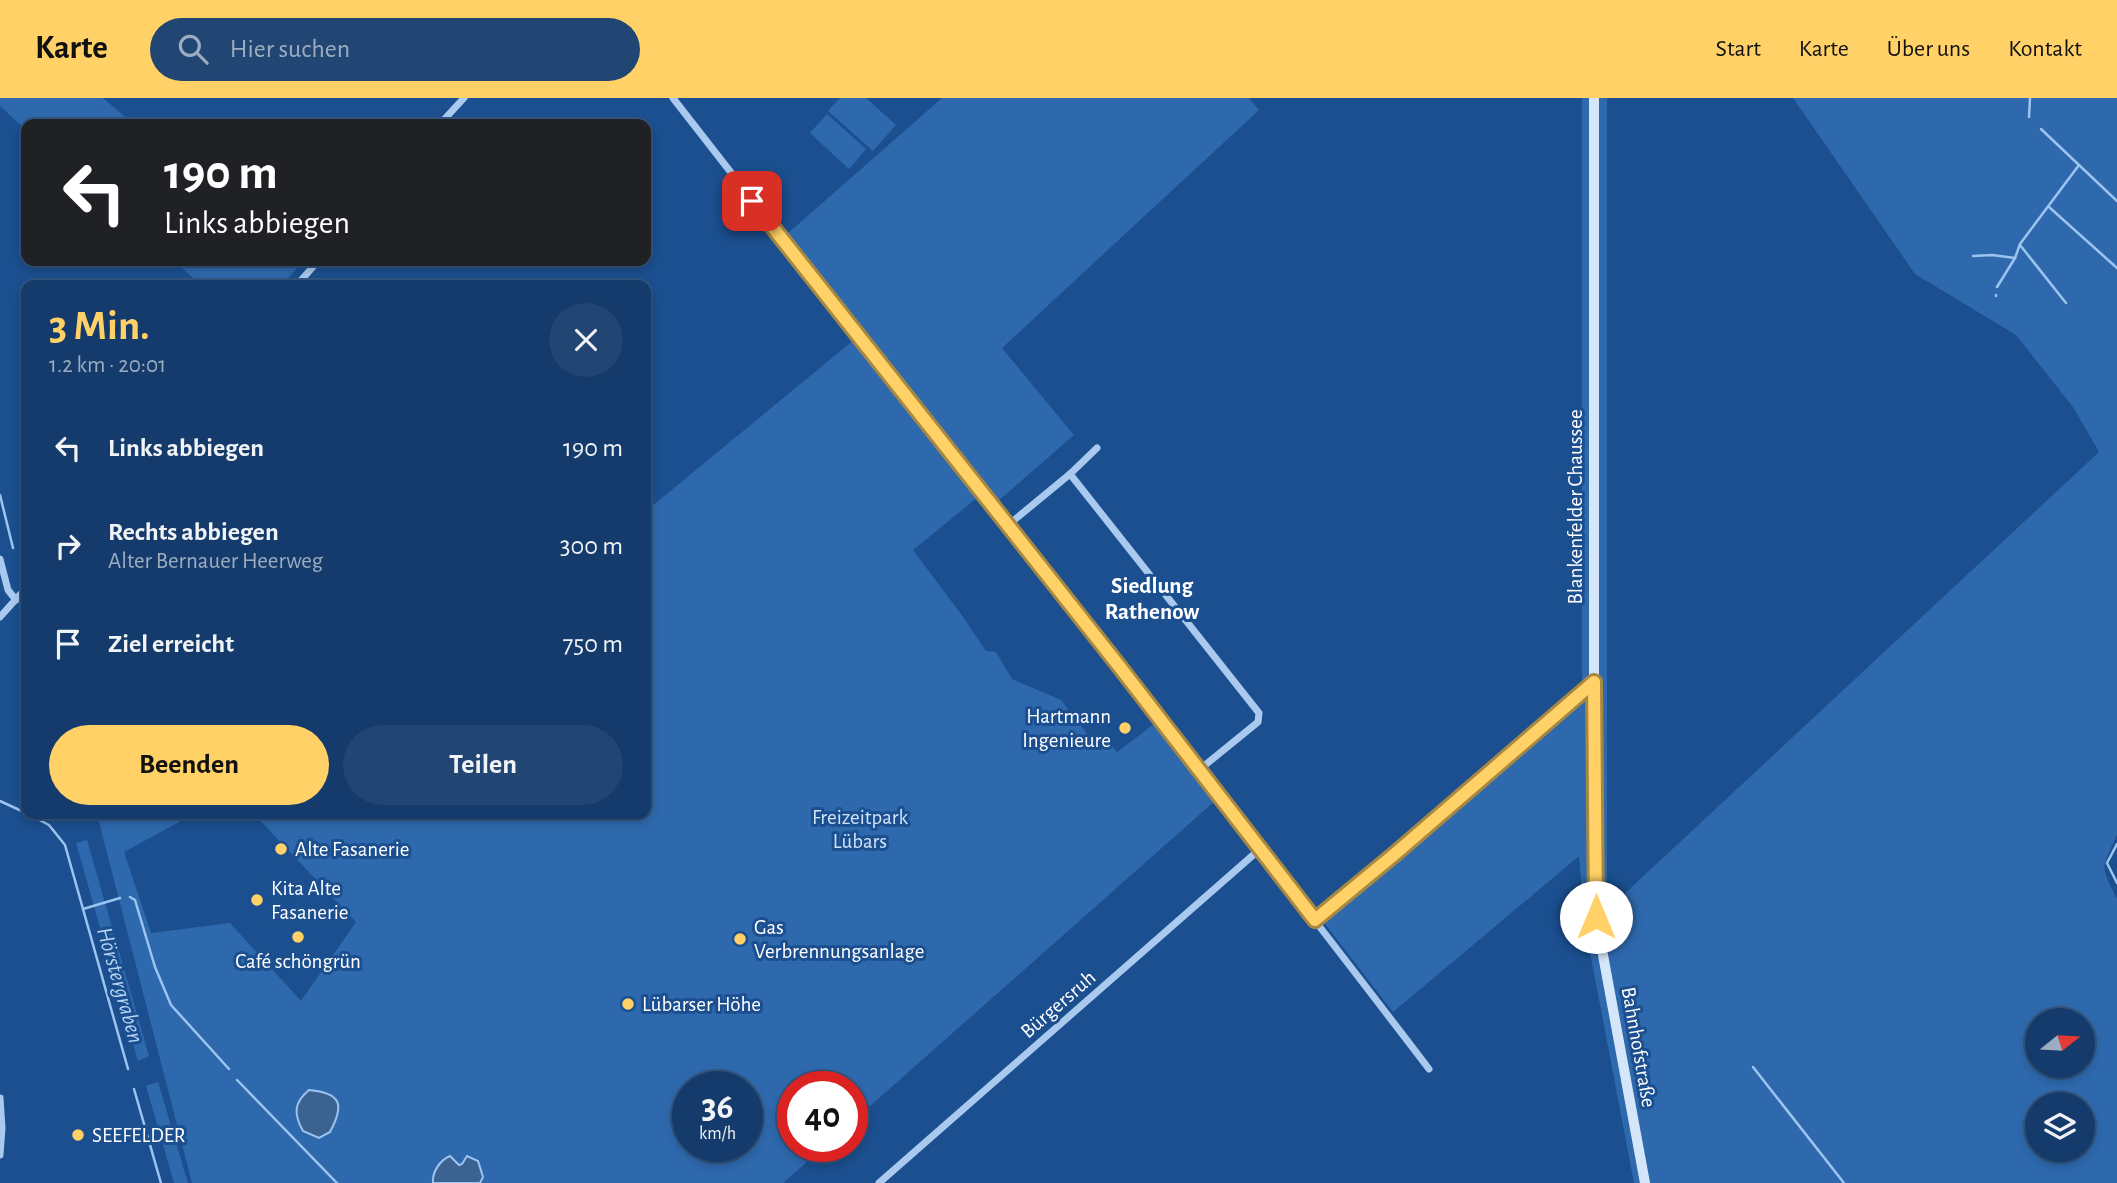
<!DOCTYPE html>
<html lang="de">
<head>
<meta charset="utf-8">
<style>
  body { margin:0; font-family:"Alegreya Sans",sans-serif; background:#214673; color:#f1f3f6; height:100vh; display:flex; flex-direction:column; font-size:26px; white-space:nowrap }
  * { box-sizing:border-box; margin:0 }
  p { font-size:23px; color:#9dadc1 }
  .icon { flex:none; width:38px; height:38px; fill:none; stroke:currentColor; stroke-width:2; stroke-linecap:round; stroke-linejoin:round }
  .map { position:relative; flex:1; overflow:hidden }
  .drawer { position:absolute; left:21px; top:182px; width:630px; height:539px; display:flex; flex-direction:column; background:#143b6b; border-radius:14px; box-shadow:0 4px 10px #0003,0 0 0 2px #33557e }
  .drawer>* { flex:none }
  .hud { position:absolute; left:21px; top:21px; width:630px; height:147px; border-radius:14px; box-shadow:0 4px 10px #0003,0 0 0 2px #33557e; background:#202124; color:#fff; overflow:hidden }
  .needle { width:46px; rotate:72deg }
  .fabs { position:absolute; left:2025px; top:910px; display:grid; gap:14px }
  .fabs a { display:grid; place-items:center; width:70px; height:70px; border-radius:50%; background:#143b6b; box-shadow:0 4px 10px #0003,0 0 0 2px #33557e; font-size:35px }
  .speed { position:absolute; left:672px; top:973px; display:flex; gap:14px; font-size:35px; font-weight:700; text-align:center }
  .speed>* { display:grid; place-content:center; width:91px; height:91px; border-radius:50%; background:#143b6b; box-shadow:0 4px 10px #0003,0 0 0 2px #33557e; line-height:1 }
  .speed small { font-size:18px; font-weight:400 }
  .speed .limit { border:10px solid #d22; background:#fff; color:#111 }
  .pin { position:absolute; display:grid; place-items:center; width:60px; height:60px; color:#fff; margin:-30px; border-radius:14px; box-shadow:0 4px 10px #0006 }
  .me { position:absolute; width:77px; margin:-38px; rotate:0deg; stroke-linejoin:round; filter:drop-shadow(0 0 5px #0008) }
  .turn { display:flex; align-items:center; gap:24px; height:147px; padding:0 28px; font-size:32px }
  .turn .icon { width:91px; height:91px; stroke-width:2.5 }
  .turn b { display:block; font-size:49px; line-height:60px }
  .round { display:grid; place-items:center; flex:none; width:74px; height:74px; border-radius:37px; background:#214673 }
  .summary { display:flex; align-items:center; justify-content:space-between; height:119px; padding:0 28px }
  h1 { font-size:42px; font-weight:700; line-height:52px; color:#ffd166 }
  .action { display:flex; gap:14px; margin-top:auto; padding:14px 28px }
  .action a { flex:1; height:80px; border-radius:42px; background:#ffd166; color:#111; font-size:28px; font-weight:700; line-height:80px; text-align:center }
  .action a+a { background:#214673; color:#f1f3f6 }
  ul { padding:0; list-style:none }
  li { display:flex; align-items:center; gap:21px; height:98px; padding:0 28px }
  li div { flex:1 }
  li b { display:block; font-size:26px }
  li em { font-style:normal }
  header { display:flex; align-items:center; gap:42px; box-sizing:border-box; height:98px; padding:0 35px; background:#ffd166; color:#111 }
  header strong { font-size:33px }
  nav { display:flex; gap:38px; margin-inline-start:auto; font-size:24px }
  .search { width:490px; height:63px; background:#214673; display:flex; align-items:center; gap:18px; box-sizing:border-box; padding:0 24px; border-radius:38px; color:#9dadc1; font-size:26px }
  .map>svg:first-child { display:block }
</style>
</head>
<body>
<header>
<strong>Karte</strong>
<div class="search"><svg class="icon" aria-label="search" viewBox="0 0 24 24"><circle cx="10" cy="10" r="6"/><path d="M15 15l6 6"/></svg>Hier suchen</div>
<nav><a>Start</a><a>Karte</a><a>Über uns</a><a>Kontakt</a></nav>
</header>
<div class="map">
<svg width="2117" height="1085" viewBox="0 0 2117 1085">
  <rect width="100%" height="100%" fill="#1b4f8f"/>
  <!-- green -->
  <g fill="#2e69ad" fill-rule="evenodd">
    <path d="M0,0h103l31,26h-108v6l-26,-24z"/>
    <path d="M840,0h26l30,27 -23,26 -45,-40z"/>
    <path d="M942,0h307l10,12 -257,238 72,87 -77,67 -210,-268z"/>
    <path d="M1582,0h25v812l492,-458 -26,-45 -57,-72 -101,-61 -122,-176h324v737c-16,35 -17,30 0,64v284h-483l-49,-257 -6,-70 -186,156 -74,-96 263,-225zM2037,922h45v46h-45zM2037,1006h45v46h-45z"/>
    <path d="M827,16l39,35 -17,20 -39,-36z"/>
    <path d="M174,163h119l6,5 -17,19h-81z"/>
    <path d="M855,241l123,158 -65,53 48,64 25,37 10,1 16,27 49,21 39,50 9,-7 8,9 37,-28 62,76 -364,322v-35h-59v59h32l-42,37h-591l-95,-369h97l-70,38 27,81 79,-10 71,78 55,-79 -102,-108h392v-303zM688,989h59v59h-59z"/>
    <path d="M87,742l62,216 -11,5 -62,-218z"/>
    <path d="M158,984l30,101h-14l-28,-97z"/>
  </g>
  <!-- water -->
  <g fill="#3c6290" stroke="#9cc4f0" stroke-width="2">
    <path d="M309,992c32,3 36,14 21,42l-11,6 -16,-7c-9,-16 -10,-28 6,-41z"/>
    <path d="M450,1058l9,9 3,-1 5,-8 11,5 5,16 -3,6h-47c-1,-11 7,-23 17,-27z"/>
  </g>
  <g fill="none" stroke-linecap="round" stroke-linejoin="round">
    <!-- stream -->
    <g stroke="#9cc4f0" stroke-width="2.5">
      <path d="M2029,19l1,-19"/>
      <path d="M2041,31l76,72"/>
      <path d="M2049,109l68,61"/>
      <path d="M2020,147l46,58"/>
      <path d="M1973,158l19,-1 23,3"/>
      <path d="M1997,189l18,-29 5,-14 59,-79"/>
      <path d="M1996,198v-1"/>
      <path d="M0,397l13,53"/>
      <path d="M0,703l26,12"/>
      <path d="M28,716l21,11 16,20 63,224"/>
      <path d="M2117,746l-10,19 10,20"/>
      <path d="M130,799l5,3 20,67 16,38 58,64"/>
      <path d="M83,811l37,-11"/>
      <path d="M1753,969l91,116"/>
      <path d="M237,982l100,103"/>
      <path d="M134,991l27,94"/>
    </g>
    <!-- street -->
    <g stroke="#a9c9ee" stroke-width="7">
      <path d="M673,0c252,324 507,645 756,971"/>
      <path d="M440,26l24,-26"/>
      <path d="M297,187l21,-24"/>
      <path d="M1070,376l189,239 -1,9 -59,48"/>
      <path d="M1007,428l63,-52 27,-26"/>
      <path d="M0,461l8,31 8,10"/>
      <path d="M0,519l26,-29"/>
      <path d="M1315,822l81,-67 198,-171"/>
      <path d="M0,1000l2,30 -2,27"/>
      <path d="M879,1085l381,-334"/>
    </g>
    <!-- secondary -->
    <path stroke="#d6e6fa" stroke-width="10" d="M1594,0v584l2,235 49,266"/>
  </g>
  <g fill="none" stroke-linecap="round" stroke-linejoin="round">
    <!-- route casing -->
    <g stroke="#a68842" stroke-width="18">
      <path id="route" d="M752,103l367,465 196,254 81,-67 198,-171 2,235"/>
    </g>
    <!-- route -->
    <use href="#route" stroke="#ffd166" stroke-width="12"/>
  </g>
  <!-- markers -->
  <g fill="#ffd166" stroke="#1b4f8f" stroke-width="2.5">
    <circle cx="1125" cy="630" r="7"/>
    <circle cx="281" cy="751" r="7"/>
    <circle cx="257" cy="802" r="7"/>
    <circle cx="298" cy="839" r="7"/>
    <circle cx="740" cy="841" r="7"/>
    <circle cx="628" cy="906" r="7"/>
    <circle cx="78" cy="1037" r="7"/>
  </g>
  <g text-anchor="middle" stroke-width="6" stroke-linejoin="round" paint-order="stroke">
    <!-- street labels -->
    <g font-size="21" fill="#fff" stroke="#1b4f8f">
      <text transform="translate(1575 409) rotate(-90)" y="7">Blankenfelder Chaussee</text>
      <text transform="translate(1058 906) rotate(-41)" y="7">Bürgersruh</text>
      <text transform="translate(1639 949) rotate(80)" y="7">Bahnhofstraße</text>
    </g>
    <!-- poi labels -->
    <g font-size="21" fill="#fff" stroke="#1b4f8f" text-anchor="start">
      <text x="1111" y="625" text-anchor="end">Hartmann<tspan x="1111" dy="24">Ingenieure</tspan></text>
      <text x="295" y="758">Alte Fasanerie</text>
      <text x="271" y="797">Kita Alte<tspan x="271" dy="24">Fasanerie</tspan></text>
      <text x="754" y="836">Gas<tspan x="754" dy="24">Verbrennungsanlage</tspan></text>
      <text x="298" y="870" text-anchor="middle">Café schöngrün</text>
      <text x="642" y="913">Lübarser Höhe</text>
      <text x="92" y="1044">SEEFELDER</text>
    </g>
    <!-- park labels -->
    <g font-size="21" fill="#cfe3fa" stroke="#1b4f8f">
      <text x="860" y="726">Freizeitpark<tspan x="860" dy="24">Lübars</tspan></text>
    </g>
    <!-- neighbourhood labels -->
    <g font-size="23" font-weight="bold" fill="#fff" stroke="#1b4f8f">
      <text x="1152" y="495">Siedlung<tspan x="1152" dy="26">Rathenow</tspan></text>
    </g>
    <!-- water labels -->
    <g font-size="23" font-style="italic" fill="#b5d3f5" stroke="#1b4f8f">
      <text transform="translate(121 887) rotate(74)" y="8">Hörstergraben</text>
    </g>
  </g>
</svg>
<div class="fabs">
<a><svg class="needle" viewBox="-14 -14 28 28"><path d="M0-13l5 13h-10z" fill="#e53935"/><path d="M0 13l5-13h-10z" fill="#9dadc1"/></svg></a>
<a><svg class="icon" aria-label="layers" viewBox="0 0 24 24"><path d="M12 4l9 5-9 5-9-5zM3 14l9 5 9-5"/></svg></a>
</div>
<div class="speed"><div>36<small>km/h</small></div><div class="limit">40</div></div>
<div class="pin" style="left:752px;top:103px;background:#d93025"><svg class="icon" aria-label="arrive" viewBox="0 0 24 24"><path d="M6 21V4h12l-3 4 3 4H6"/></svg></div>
<svg class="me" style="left:1596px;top:819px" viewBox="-20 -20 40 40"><circle r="19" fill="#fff"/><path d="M0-13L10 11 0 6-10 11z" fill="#ffd166"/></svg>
<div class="hud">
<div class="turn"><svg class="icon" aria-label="left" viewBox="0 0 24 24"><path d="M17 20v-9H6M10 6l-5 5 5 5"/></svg><div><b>190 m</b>Links abbiegen</div></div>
</div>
<section class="drawer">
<div class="summary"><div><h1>3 Min.</h1><p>1.2 km · 20:01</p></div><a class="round"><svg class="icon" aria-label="close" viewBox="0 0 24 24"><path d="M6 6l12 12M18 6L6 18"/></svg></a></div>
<ul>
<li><svg class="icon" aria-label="left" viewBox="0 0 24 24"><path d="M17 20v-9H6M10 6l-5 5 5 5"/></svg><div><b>Links abbiegen</b></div><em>190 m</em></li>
<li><svg class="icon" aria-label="right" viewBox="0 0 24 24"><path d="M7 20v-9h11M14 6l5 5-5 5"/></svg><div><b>Rechts abbiegen</b><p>Alter Bernauer Heerweg</p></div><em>300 m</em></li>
<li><svg class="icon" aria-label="arrive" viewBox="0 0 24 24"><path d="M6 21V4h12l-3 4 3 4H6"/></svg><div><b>Ziel erreicht</b></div><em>750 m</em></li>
</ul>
<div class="action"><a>Beenden</a><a>Teilen</a></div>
</section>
</div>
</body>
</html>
